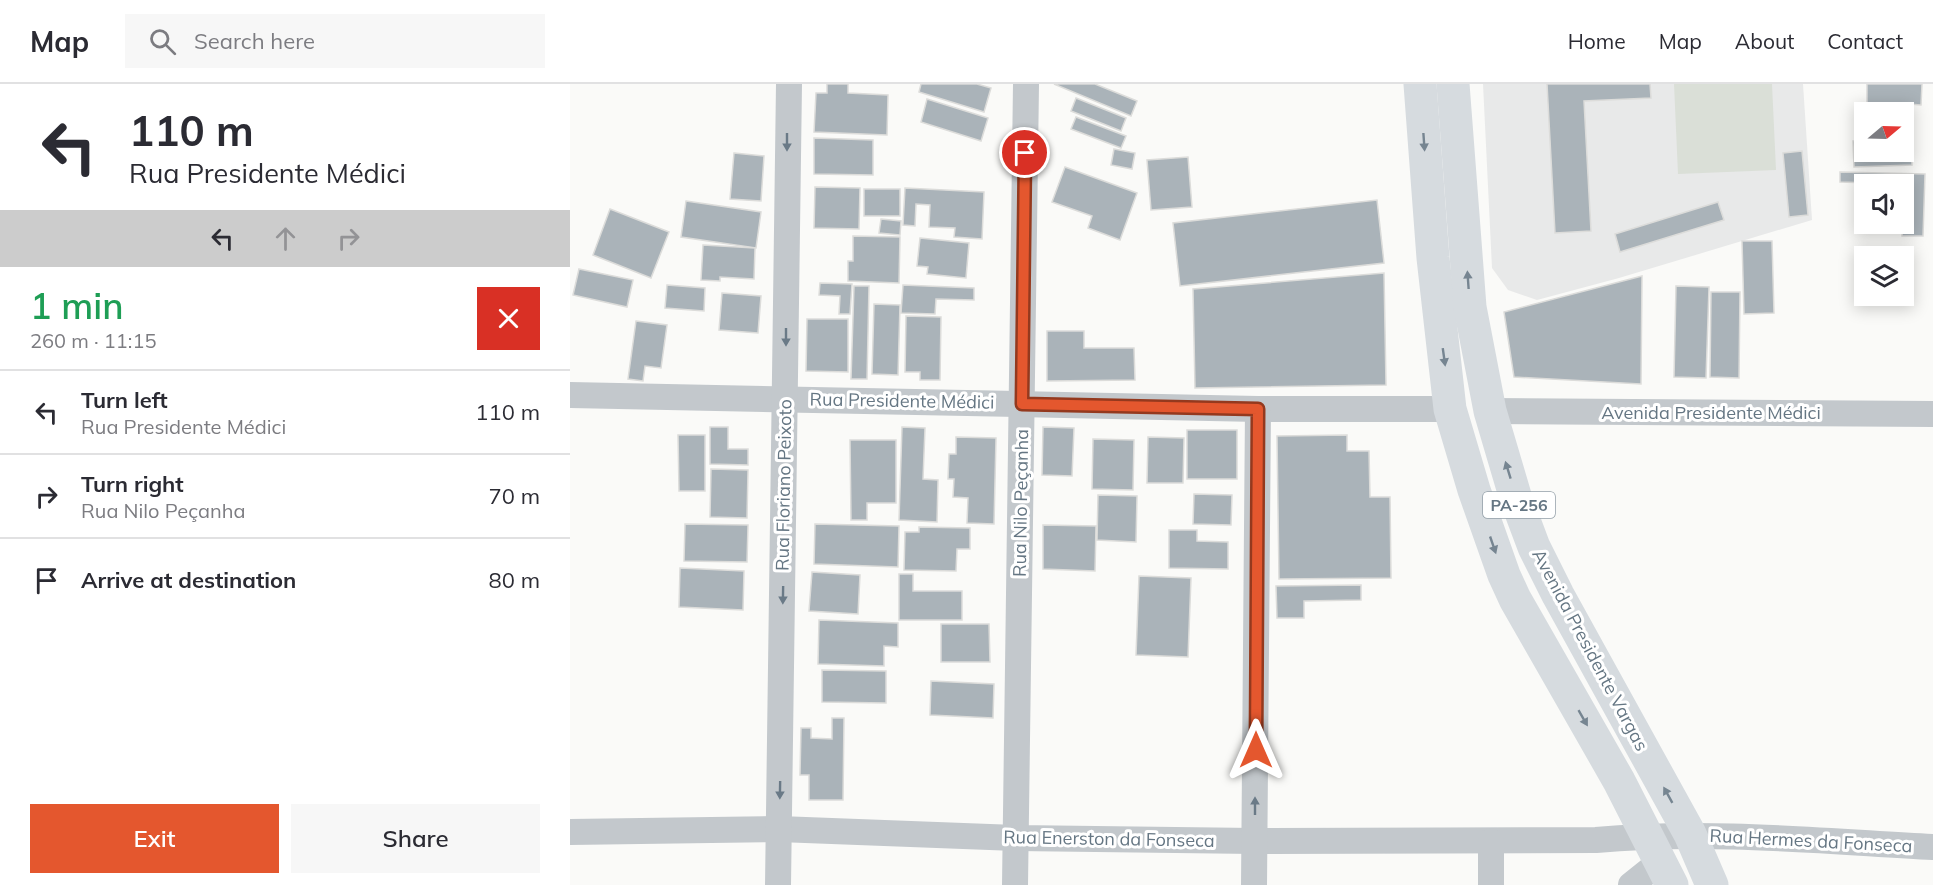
<!DOCTYPE html>
<html lang="en">
<head>
<meta charset="utf-8">
<style>
  body { margin:0; font-family:Mulish,sans-serif; background:#f7f7f7; color:#2b2b33; height:100vh; display:flex; flex-direction:column; font-size:22px; white-space:nowrap }
  * { box-sizing:border-box; margin:0 }
  p { font-size:20px; color:#7c7c81 }
  .icon { flex:none; width:33px; height:33px; fill:none; stroke:currentColor; stroke-width:2; stroke-linecap:round; stroke-linejoin:round }
  .map { position:relative; flex:1; overflow:hidden }
  .details { display:flex; flex-direction:column; background:#fff; width:570px }
  .details>* { flex:none }
  .banner { background:#fff; color:#2b2b33; overflow:hidden }
  .needle { width:39px; rotate:71deg }
  .tools { position:absolute; left:1284px; top:18px; display:grid; gap:12px }
  .tools a { display:grid; place-items:center; width:60px; height:60px; border-radius:0px; background:#fff; box-shadow:0 3px 15px #0003; font-size:30px }
  .pin { position:absolute; display:grid; place-items:center; width:51px; height:51px; color:#fff; margin:-26px; border:3px solid #fff; border-radius:50%; box-shadow:0 2px 6px #0007 }
  .me { position:absolute; width:66px; margin:-33px; rotate:0deg; stroke-linejoin:round; filter:drop-shadow(0 0 4px #0008) }
  .turn { display:flex; align-items:center; gap:21px; height:126px; padding:0 30px; font-size:27px }
  .turn .icon { width:78px; height:78px; stroke-width:2.5 }
  .turn b { display:block; font-size:42px; line-height:51px }
  .lanes { display:flex; align-items:center; height:57px; padding:0 30px; background:#0003; justify-content:center; gap:30px; direction:ltr }
  .lanes .off { opacity:.35 }
  .round { display:grid; place-items:center; flex:none; width:63px; height:63px; border-radius:0px; background:#f7f7f7 }
  .head { display:flex; align-items:center; justify-content:space-between; height:102px; padding:0 30px }
  h1 { font-size:36px; font-weight:600; line-height:45px; color:#1e9e55 }
  .action { display:flex; gap:12px; margin-top:auto; padding:12px 30px }
  .action a { flex:1; height:69px; border-radius:0px; background:#e4572e; color:#fff; font-size:24px; font-weight:600; line-height:69px; text-align:center }
  .action a+a { background:#f7f7f7; color:#2b2b33 }
  ul { padding:0; list-style:none }
  li { display:flex; align-items:center; gap:18px; height:84px; padding:0 30px; border-top:2px solid #e1e1e2 }
  li div { flex:1 }
  li b { display:block; font-size:22px }
  li em { font-style:normal }
  header { display:flex; align-items:center; gap:36px; box-sizing:border-box; height:84px; padding:0 30px; background:#fff; border-bottom:2px solid #e1e1e2 }
  header strong { font-size:28px }
  nav { display:flex; gap:33px; margin-inline-start:auto; font-size:21px }
  .search { width:420px; height:54px; background:#f7f7f7; display:flex; align-items:center; gap:15px; box-sizing:border-box; padding:0 21px; border-radius:0px; color:#7c7c81; font-size:22px }
  main { display:flex; flex:1; min-height:0 }
  .map>svg:first-child { display:block }
</style>
</head>
<body>
<header>
<strong>Map</strong>
<div class="search"><svg class="icon" aria-label="search" viewBox="0 0 24 24"><circle cx="10" cy="10" r="6"/><path d="M15 15l6 6"/></svg>Search here</div>
<nav><a>Home</a><a>Map</a><a>About</a><a>Contact</a></nav>
</header>
<main>
<section class="details">
<div class="banner">
<div class="turn"><svg class="icon" aria-label="left" viewBox="0 0 24 24"><path d="M17 20v-9H6M10 6l-5 5 5 5"/></svg><div><b>110 m</b>Rua Presidente Médici</div></div>
<div class="lanes"><svg class="icon" aria-label="left" viewBox="0 0 24 24"><path d="M17 20v-9H6M10 6l-5 5 5 5"/></svg><svg class="icon off" aria-label="ahead" viewBox="0 0 24 24"><path d="M12 20V5M6 11l6-6 6 6"/></svg><svg class="icon off" aria-label="right" viewBox="0 0 24 24"><path d="M7 20v-9h11M14 6l5 5-5 5"/></svg></div>
</div>
<div class="head"><div><h1>1 min</h1><p>260 m · 11:15</p></div><a class="round" style="background:#d93025;color:#fff"><svg class="icon" aria-label="close" viewBox="0 0 24 24"><path d="M6 6l12 12M18 6L6 18"/></svg></a></div>
<ul>
<li><svg class="icon" aria-label="left" viewBox="0 0 24 24"><path d="M17 20v-9H6M10 6l-5 5 5 5"/></svg><div><b>Turn left</b><p>Rua Presidente Médici</p></div><em>110 m</em></li>
<li><svg class="icon" aria-label="right" viewBox="0 0 24 24"><path d="M7 20v-9h11M14 6l5 5-5 5"/></svg><div><b>Turn right</b><p>Rua Nilo Peçanha</p></div><em>70 m</em></li>
<li><svg class="icon" aria-label="arrive" viewBox="0 0 24 24"><path d="M6 21V4h12l-3 4 3 4H6"/></svg><div><b>Arrive at destination</b></div><em>80 m</em></li>
</ul>
<div class="action"><a>Exit</a><a>Share</a></div>
</section>
<div class="map">
<svg width="1363" height="801" viewBox="0 0 1363 801">
  <rect width="100%" height="100%" fill="#fafaf8"/>
  <!-- built -->
  <path fill="#e8e9e9" d="M913,0h320l9,136 -193,58 -82,22 -29,-10 -16,-22z"/>
  <!-- green -->
  <path fill="#dadfd7" d="M1104,0h98l4,86 -98,4z"/>
  <!-- building -->
  <g fill="#aab3b9" stroke="#dcdcda" stroke-width="1.5">
    <path d="M257,0h21v9l40,2 -1,40 -73,-3 2,-39h11z"/>
    <path d="M351,0h56l14,4 -7,24 -65,-20z"/>
    <path d="M484,0h41l42,17 -6,15z"/>
    <path d="M977,0h103l1,14 -67,3 7,130 -36,2z"/>
    <path d="M1297,0h55l-1,21 -12,-1v15l-5,-1v-6h-37z"/>
    <path d="M506,14l50,20 -5,13 -50,-20z"/>
    <path d="M357,15l61,19 -7,23 -60,-19z"/>
    <path d="M506,33l50,19 -5,12 -50,-19z"/>
    <path d="M244,54l59,2v35l-59,-1z"/>
    <path d="M1334,55h7l1,26 -58,2 -1,-26h11v11h40z"/>
    <path d="M544,65l21,4 -3,16 -21,-4z"/>
    <path d="M1232,67l6,64 -19,2 -6,-64z"/>
    <path d="M164,69l30,3 -3,45 -31,-2z"/>
    <path d="M618,73l4,50 -41,3 -4,-50z"/>
    <path d="M495,83l72,26 -17,47 -32,-12 4,-12 -40,-14z"/>
    <path d="M1270,88l85,2 -2,62h-21l2,-52 -64,-2z"/>
    <path d="M245,103l45,1 -1,41 -45,-1z"/>
    <path d="M335,104l79,4 -2,47 -28,-2 1,-9 -26,-1 1,-22 -14,-1 -1,22 -12,-1z"/>
    <rect x="294" y="105" width="36" height="27"/>
    <path d="M807,116l7,63 -204,23 -7,-63z"/>
    <path d="M116,117l75,11 -5,36 -75,-11z"/>
    <path d="M1148,118l6,18 -104,32 -5,-18z"/>
    <path d="M40,125l59,23 -18,46 -58,-23z"/>
    <path d="M311,135l20,2 -1,14 -21,-2z"/>
    <path d="M283,152l47,1 -1,46 -51,-2v-20h5z"/>
    <path d="M350,154l49,5 -3,35 -39,-4 1,-7 -11,-1z"/>
    <path d="M1172,157h30l2,72 -30,1z"/>
    <path d="M133,161l52,3 -1,31 -34,-2v4l-19,-1z"/>
    <path d="M9,185l54,11 -6,27 -54,-12z"/>
    <path d="M814,189l2,112 -191,3 -2,-99z"/>
    <path d="M1072,192l-1,108 -127,-7 -10,-65z"/>
    <path d="M250,199l32,1 -2,30h-11l1,-18 -21,-1z"/>
    <path d="M97,201l38,3 -1,23 -39,-3z"/>
    <path d="M333,201l71,3v12l-38,-1 -1,15 -34,-1z"/>
    <path d="M284,202h15l-2,93h-16z"/>
    <path d="M1106,202l33,1 -3,91 -32,-1z"/>
    <path d="M1141,208h29l-1,86 -29,-1z"/>
    <path d="M152,209l39,3 -3,37 -39,-3z"/>
    <path d="M304,220l26,1 -2,70 -26,-1z"/>
    <path d="M336,232l35,1 -1,63h-20v-8h-15z"/>
    <path d="M237,235h41v53l-42,-1z"/>
    <path d="M66,237l31,4 -6,43 -16,-2 -2,15 -15,-2z"/>
    <path d="M477,247h37v17h50l1,32 -88,1z"/>
    <path d="M140,343h18v22h20v16l-38,-1z"/>
    <path d="M332,343l23,1 -2,51 15,1 -1,42 -38,-2z"/>
    <path d="M473,343l31,1 -2,48 -30,-1z"/>
    <rect x="617" y="346" width="50" height="49"/>
    <path d="M108,351h27v56h-26z"/>
    <path d="M777,351v16h22l1,46h20l1,81 -112,1 -2,-143z"/>
    <path d="M386,353l40,1 -2,86 -27,-1 1,-25 -15,-1 1,-18h-6l1,-25h7z"/>
    <path d="M578,353l36,1 -1,45h-36z"/>
    <path d="M523,355l41,1 -1,50 -41,-1z"/>
    <path d="M280,356h46v63h-29v17h-16z"/>
    <path d="M141,385l37,1 -1,48 -37,-1z"/>
    <path d="M624,410l38,1 -1,30 -38,-1z"/>
    <path d="M528,411l39,1 -1,46 -39,-2z"/>
    <path d="M115,440l63,1 -1,37 -63,-1z"/>
    <path d="M245,440l84,2 -1,41 -84,-3z"/>
    <path d="M473,441l53,1 -1,45 -52,-2z"/>
    <path d="M349,443l51,1v21h-13l-1,22 -52,-1 1,-38h14z"/>
    <path d="M599,446h28v11l31,1v27l-59,-1z"/>
    <path d="M110,484l64,3 -1,39 -64,-3z"/>
    <path d="M242,488l48,3 -2,39 -49,-3z"/>
    <path d="M329,490h14v17h49v29h-63z"/>
    <path d="M569,492l52,2 -3,79 -52,-2z"/>
    <path d="M791,501v15l-57,1v17h-27l-1,-32z"/>
    <path d="M249,536l79,3v24l-14,-1v20l-66,-2z"/>
    <path d="M371,540h48l1,38h-49z"/>
    <path d="M252,586l64,1v32l-64,-1z"/>
    <path d="M361,597l63,3 -1,34 -63,-3z"/>
    <path d="M262,634h12l-1,82h-34v-25h-9l1,-47h10v10l21,1z"/>
  </g>
  <g fill="none" stroke-linecap="round" stroke-linejoin="round">
    <!-- minor -->
    <g stroke="#c3c8cc" stroke-width="26">
      <path d="M0,311l688,14h192"/>
      <path d="M920,327l443,3"/>
      <path d="M0,748l209,-3 237,9 239,3 341,-1c112,-10 225,1 337,7"/>
      <path d="M208,801l11,-801"/>
      <path d="M445,801l11,-801"/>
      <path d="M684,801l4,-476"/>
      <path d="M921,801v-44"/>
      <path d="M1061,801l30,-24"/>
    </g>
    <!-- major -->
    <g stroke="#d6dbdf" stroke-width="33">
      <path d="M850,0l13,174 17,151 24,81 30,85 11,24 104,182 53,104"/>
      <path d="M883,0l17,223 20,104 26,88 18,48 24,48 132,239 22,51"/>
    </g>
  </g>
  <!-- one-way arrows -->
  <defs><path id="oneway-solid" d="M-6-.8H1V-3.2L6.5 0L1 3.2V.8H-6Z" transform="scale(1.5)"/></defs>
  <g fill="#6a7a87">
    <use href="#oneway-solid" transform="translate(217 58) rotate(90)"/>
    <use href="#oneway-solid" transform="translate(216 253) rotate(90)"/>
    <use href="#oneway-solid" transform="translate(213 511) rotate(91)"/>
    <use href="#oneway-solid" transform="translate(210 706) rotate(91)"/>
    <use href="#oneway-solid" transform="translate(685 722) rotate(-90)"/>
  </g>
  <g fill="#768591">
    <use href="#oneway-solid" transform="translate(854 58) rotate(86)"/>
    <use href="#oneway-solid" transform="translate(898 196) rotate(-94)"/>
    <use href="#oneway-solid" transform="translate(874 273) rotate(82)"/>
    <use href="#oneway-solid" transform="translate(938 386) rotate(-107)"/>
    <use href="#oneway-solid" transform="translate(923 461) rotate(71)"/>
    <use href="#oneway-solid" transform="translate(1013 634) rotate(60)"/>
    <use href="#oneway-solid" transform="translate(1098 711) rotate(-119)"/>
  </g>
  <g fill="none" stroke-linecap="round" stroke-linejoin="round">
    <!-- route casing -->
    <g stroke="#94391e" stroke-width="15">
      <path id="route" d="M455,69l-3,251 236,5 -2,341"/>
    </g>
    <!-- route -->
    <use href="#route" stroke="#e4572e" stroke-width="10"/>
  </g>
  <g text-anchor="middle" stroke-width="6" stroke-linejoin="round" paint-order="stroke">
    <!-- shield labels -->
    <rect fill="#fff" stroke="#939fa8" stroke-width="1.5" x="913" y="408" width="72" height="26" rx="4.5"/>
    <g font-size="16" font-weight="bold" fill="#657683">
      <text x="949" y="427">PA-256</text>
    </g>
    <!-- street labels -->
    <g font-size="18" fill="#657683" stroke="#fff">
      <text transform="translate(332 317) rotate(1)" y="6">Rua Presidente Médici</text>
      <text x="1141" y="335">Avenida Presidente Médici</text>
      <text transform="translate(214 401) rotate(-89)" y="6">Rua Floriano Peixoto</text>
      <text transform="translate(451 419) rotate(-89)" y="6">Rua Nilo Peçanha</text>
      <text transform="translate(1020 566) rotate(62)" y="6">Avenida Presidente Vargas</text>
      <text transform="translate(539 755) rotate(1)" y="6">Rua Enerston da Fonseca</text>
      <text transform="translate(1241 757) rotate(3)" y="6">Rua Hermes da Fonseca</text>
    </g>
  </g>
</svg>
<div class="tools">
<a><svg class="needle" viewBox="-14 -14 28 28"><path d="M0-13l5 13h-10z" fill="#e53935"/><path d="M0 13l5-13h-10z" fill="#7c7c81"/></svg></a>
<a><svg class="icon" aria-label="sound" viewBox="0 0 24 24"><path d="M4 9h4l5-4v14l-5-4H4zM17 9q2 3 0 6"/></svg></a>
<a><svg class="icon" aria-label="layers" viewBox="0 0 24 24"><path d="M12 4l9 5-9 5-9-5zM3 14l9 5 9-5"/></svg></a>
</div>
<div class="pin" style="left:455px;top:69px;background:#d93025"><svg class="icon" aria-label="arrive" viewBox="0 0 24 24"><path d="M6 21V4h12l-3 4 3 4H6"/></svg></div>
<svg class="me" style="left:686px;top:666px" viewBox="-20 -20 40 40"><path d="M0-17L14 15 0 8-14 15z" fill="#e4572e" stroke="#fff" stroke-width="4"/></svg>
</div>
</main>
</body>
</html>
